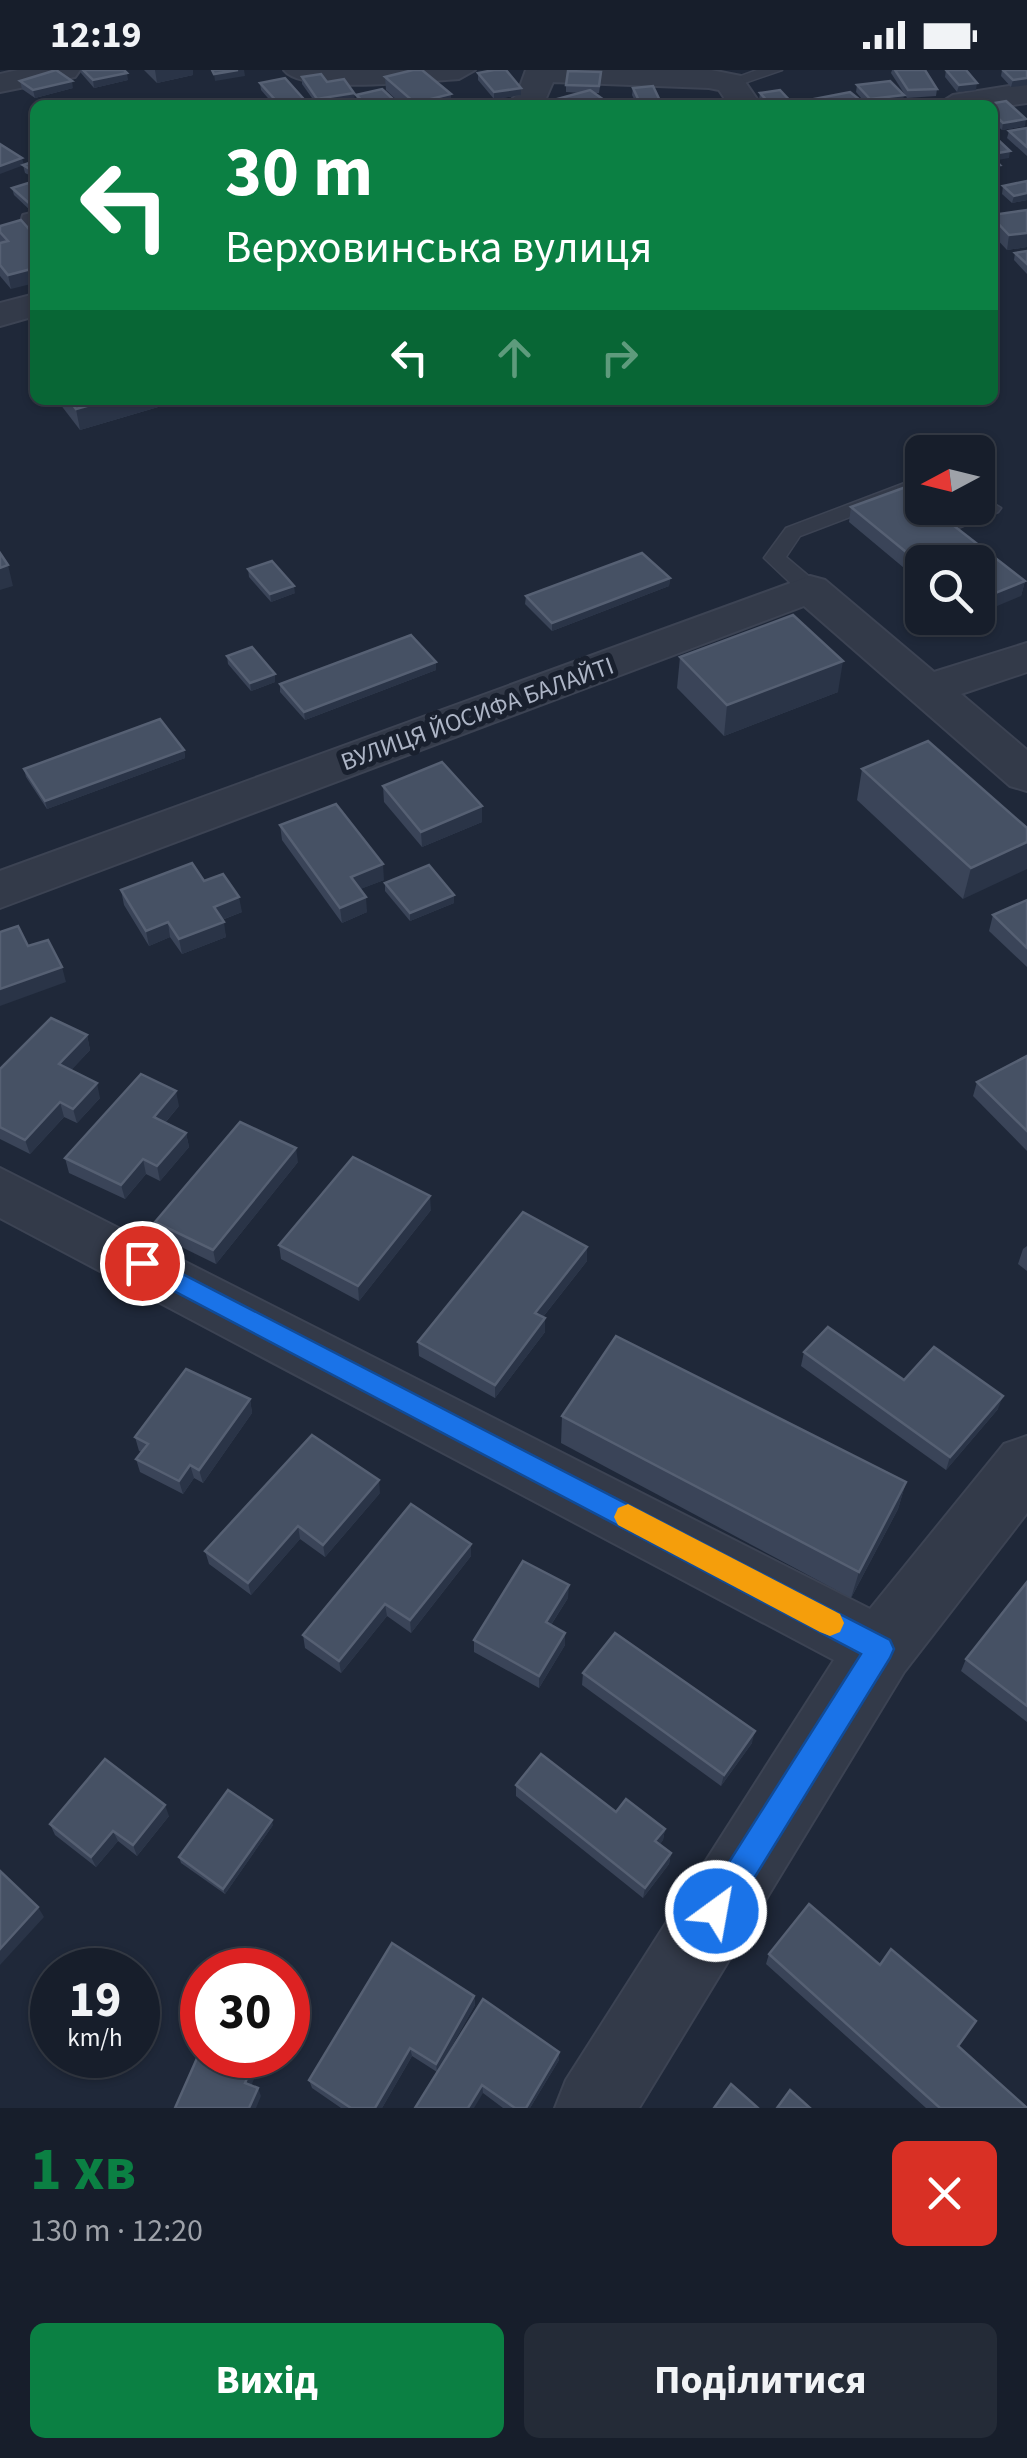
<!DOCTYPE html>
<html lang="uk">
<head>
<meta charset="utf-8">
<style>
  body { margin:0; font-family:"Source Sans 3",sans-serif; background:#242b37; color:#f1f3f6; height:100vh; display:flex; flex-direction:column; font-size:38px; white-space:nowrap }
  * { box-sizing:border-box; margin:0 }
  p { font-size:32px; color:#9ea2a9 }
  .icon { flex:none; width:55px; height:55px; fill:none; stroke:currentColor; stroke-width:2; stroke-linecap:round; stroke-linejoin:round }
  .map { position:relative; height:2038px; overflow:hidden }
  .side { display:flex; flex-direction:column; background:#171e2b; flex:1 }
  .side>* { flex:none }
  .hud { position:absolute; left:30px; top:30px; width:968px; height:305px; border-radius:15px; box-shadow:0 2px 8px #0004,0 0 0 2px #363c47; background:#0b8043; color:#fff; overflow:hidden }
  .needle { width:65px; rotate:263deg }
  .controls { position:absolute; left:905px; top:365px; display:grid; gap:20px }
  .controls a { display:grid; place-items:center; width:90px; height:90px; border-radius:15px; background:#171e2b; box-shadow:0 2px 8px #0004,0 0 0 2px #363c47; font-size:50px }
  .speed { position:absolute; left:30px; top:1878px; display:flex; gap:20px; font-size:50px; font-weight:700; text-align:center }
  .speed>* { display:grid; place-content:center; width:130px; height:130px; border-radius:50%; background:#171e2b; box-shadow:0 2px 8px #0004,0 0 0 2px #363c47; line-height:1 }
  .speed small { font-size:25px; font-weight:400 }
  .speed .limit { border:15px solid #d22; background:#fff; color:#111 }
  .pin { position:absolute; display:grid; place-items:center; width:85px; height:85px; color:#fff; margin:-42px; border:5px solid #fff; border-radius:50%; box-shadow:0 2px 10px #0007 }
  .me { position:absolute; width:110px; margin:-55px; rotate:32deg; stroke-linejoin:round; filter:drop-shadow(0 0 8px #0008) }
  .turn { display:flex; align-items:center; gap:35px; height:210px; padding:0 30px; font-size:45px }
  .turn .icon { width:130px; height:130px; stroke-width:2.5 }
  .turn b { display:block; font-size:70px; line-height:85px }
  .lanes { display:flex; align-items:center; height:95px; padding:0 30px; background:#0003; justify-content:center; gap:50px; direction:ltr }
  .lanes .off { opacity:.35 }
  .round { display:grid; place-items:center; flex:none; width:105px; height:105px; border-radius:15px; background:#242b37 }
  .summary { display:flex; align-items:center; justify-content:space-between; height:170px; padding:0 30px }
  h1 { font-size:60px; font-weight:700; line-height:75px; color:#0b8043 }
  .primary-button { display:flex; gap:20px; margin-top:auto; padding:20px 30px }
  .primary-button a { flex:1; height:115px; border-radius:15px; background:#0b8043; color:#fff; font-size:40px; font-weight:700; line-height:115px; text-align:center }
  .primary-button a+a { background:#242b37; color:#f1f3f6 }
  .status { display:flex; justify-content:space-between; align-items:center; height:70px; padding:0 50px; background:#171e2b; direction:ltr }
  .status svg { height:28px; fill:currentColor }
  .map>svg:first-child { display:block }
</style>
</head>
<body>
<div class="status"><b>12:19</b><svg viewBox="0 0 49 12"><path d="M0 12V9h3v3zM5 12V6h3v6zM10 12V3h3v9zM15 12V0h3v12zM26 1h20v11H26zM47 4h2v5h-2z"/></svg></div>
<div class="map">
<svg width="1027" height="2038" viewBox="0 0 1027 2038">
  <rect width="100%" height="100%" fill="#1f2839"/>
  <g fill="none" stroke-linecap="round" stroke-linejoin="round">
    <!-- service casing -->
    <g stroke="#3c4353" stroke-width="3">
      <g id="service">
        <path d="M757,0h25l-52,18 -8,-5z"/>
        <path d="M910,411l12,6v15l-14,-7 -108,41 -14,21 32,27v10h-16l-38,-36 22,-30z"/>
        <path d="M991,432l10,6 -3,4 -40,16 -29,-20h23l8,6z"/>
      </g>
    </g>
    <!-- minor casing -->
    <g stroke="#3c4353" stroke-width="4">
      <g id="minor">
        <path d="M18,0h62l-5,7 -75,15v-18z"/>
        <path d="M284,0h191l-16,9c-32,2 -157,16 -175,-9z"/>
        <path d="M526,0h185l30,6 20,29h-32l-10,-15 -10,-2 -156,-6 -10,23h-38l12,-10z"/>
        <path d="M1027,13v20l-35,5 -55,-3 16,-10z"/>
        <path d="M35,142v31l-12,-3 -5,-7 5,-18z"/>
        <path d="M35,224v22l-35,10v-23z"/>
        <path d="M810,506l15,4 109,92 93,-29v29l-66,22 66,56v41l-17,-5 -206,-180 -804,302v-37z"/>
        <path d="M0,1098l870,441 134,-165 23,-8v77l-123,159 -265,436h-84l11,-28 268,-420 -834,-442z"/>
      </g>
    </g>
    <!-- service -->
    <use href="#service" fill="#333a49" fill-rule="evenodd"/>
    <!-- minor -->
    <use href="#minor" fill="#333a49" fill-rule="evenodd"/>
  </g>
  <!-- wall -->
  <g fill="#3a4458">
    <path d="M80,0h44l4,10 -34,8 -13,-15z"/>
    <path d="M144,0h49v5l-36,8z"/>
    <path d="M892,0h33l12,19 -1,7 -29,2 -16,-25z"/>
    <path d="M946,0l30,20 -19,2 -12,-15z"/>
    <path d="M1002,0h25l-16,17 -10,-11z"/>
    <path d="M478,3l43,15v7l-27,4 -16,-19z"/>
    <path d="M302,7l25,5 28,18 -38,5 -15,-21z"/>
    <path d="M385,7l66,28h-49l-16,-15z"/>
    <path d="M601,9l-2,14h-5l17,12h-54v-6l24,-6 -15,-1v-7z"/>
    <path d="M20,11l53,7 -38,10 -13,-9z"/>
    <path d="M260,13l49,22h-35l-13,-15z"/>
    <path d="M857,15l46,17 -36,3 -11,-13z"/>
    <path d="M633,18l29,17h-25l-5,-10z"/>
    <path d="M760,23l34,12h-30l-5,-5z"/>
    <path d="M356,25l38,5 1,5h-35l-3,-3z"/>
    <path d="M992,35l33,21 -23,4 -7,-6z"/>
    <path d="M1027,58v28l-20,-18 2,-7z"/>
    <path d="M35,91v17l-10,-5 -2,-8z"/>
    <path d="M35,111v31h-3l-18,-17 -2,-7z"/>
    <path d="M1027,111v19l-15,3 -10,-9 1,-8z"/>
    <path d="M1027,140v37l-20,3 -15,-16v-19z"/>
    <path d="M21,150l-10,69 -11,-13v-50z"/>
    <path d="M1027,181v23l-13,-14 1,-7z"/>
    <path d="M57,330h125l-102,30z"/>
    <path d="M851,437l174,74 -4,15 -43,-34h-56v21l-73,-61z"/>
    <path d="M248,499l47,24 -24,9 -22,-25z"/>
    <path d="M670,508l-1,8 -117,45 -27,-27 1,-8z"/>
    <path d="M227,586l48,18v8l-24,9 -23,-27z"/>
    <path d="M680,587l158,35 -114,44 -47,-48z"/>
    <path d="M436,592v8l-131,50 -25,-28v-8z"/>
    <path d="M184,680l1,8 -138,51 -21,-32 -2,-8z"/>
    <path d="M862,699l165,59 -64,71 -106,-99z"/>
    <path d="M383,716l99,36 -60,25 -38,-45z"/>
    <path d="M280,755l104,55 -24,9 7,23 -25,11 -60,-83z"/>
    <path d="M204,811l38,31 -20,8 4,17 -44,17 -12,-17 -21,9 -25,-41 -3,-15z"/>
    <path d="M385,813l69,12v8l-44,18 -25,-30z"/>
    <path d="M1027,830v67l-38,-36 4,-16z"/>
    <path d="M87,965l3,15 -19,20 29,28 -23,25 -13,-6 -34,37 -30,-15v-70z"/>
    <path d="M1027,986v95l-54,-55 4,-14z"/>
    <path d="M179,1036l-14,17 21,10 3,14 -29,34 -14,-7 -21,25 -56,-26 -4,-15z"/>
    <path d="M298,1092l-82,102 -57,-28 -4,-14z"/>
    <path d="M431,1140l-72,91 -78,-42 -2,-14z"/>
    <path d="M1027,1176v25l-9,-7 5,-15z"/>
    <path d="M587,1177v14l-44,56 2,15 -50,66 -76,-42 -1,-14z"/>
    <path d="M804,1282l100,28 94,29 -52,61 -145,-104z"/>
    <path d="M250,1329l2,14 -49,70 -9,-5 -11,16 -43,-22 -4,-13 6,-7 -3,-1 -4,-14z"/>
    <path d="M562,1346l344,66 -8,27 -47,89 -290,-155z"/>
    <path d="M380,1423l-55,64 -25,-18 -49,56 -42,-31 -4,-13z"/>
    <path d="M471,1474v12l-60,77 -24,-17 -46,57 -36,-25 -2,-13z"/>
    <path d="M1027,1512v140l-66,-51 5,-12z"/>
    <path d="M568,1528l-17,27 14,8v12l-26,43 -65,-36v-12z"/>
    <path d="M583,1603l169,70 -31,43 -139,-101z"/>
    <path d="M516,1715l100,27 49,17 -2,11 -3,4 11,9 -2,11 -26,34 -127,-102z"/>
    <path d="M169,1746l-32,40 -19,-15 -22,26 -41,-32 -5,-11z"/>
    <path d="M273,1755l-48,69 -44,-31 -2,-6z"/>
    <path d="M769,1884l111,11 78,81 69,62h-101l-160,-144z"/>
    <path d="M474,1926l1,9 -38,67 -25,-16 -30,52h-41l-29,-20 -3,-8z"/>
    <path d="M559,1982v8l-29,48h-27l-20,-15 -68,15z"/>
  </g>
  <!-- shaded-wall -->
  <g fill="#2a3447">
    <path d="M155,0h38v5l-36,8z"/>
    <path d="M238,0h6l1,6 -30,5 -1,-7z"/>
    <path d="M127,3l1,7 -34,8 -1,-8z"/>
    <path d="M1027,8v7l-16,2 2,-7z"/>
    <path d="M72,11l1,7 -38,10 -2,-8z"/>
    <path d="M977,13l-1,7 -19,2 2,-7z"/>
    <path d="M521,18v7l-27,4v-7z"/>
    <path d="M354,23l1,7 -38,5v-6z"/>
    <path d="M451,24v11h-36v-2z"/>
    <path d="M904,25l-1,7 -34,3 1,-6z"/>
    <path d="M394,30l1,5h-21z"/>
    <path d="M1026,49l-1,7 -23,4 1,-7z"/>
    <path d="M1010,81l-1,7 -17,3v-7z"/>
    <path d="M22,88l2,7 -24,9v-8z"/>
    <path d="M1000,95l-3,14 -5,1v-14z"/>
    <path d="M1027,123v7l-15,3 2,-7z"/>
    <path d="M1027,163v14l-20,3 2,-15z"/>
    <path d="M35,198v15l-24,6 -3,-14z"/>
    <path d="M108,330h74l-102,30 -4,-21z"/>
    <path d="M8,495l5,21 -13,4v-22z"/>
    <path d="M670,508l-1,8 -117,45v-8z"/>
    <path d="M1025,511l-4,15 -43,18v-14z"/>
    <path d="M294,516l1,7 -24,9 -1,-8z"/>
    <path d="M843,591l-5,31 -114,44 3,-31z"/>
    <path d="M436,592v8l-131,50 -1,-8z"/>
    <path d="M275,604v8l-24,9 -1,-8z"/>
    <path d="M184,680l1,8 -138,51 -2,-8z"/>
    <path d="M482,736v16l-60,25 -1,-15z"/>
    <path d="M1027,772v27l-64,30 8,-31z"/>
    <path d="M383,794l1,16 -31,12 -2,-15z"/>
    <path d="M454,825v8l-44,18v-8z"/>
    <path d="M239,827l3,15 -26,10 -2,-15z"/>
    <path d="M366,827l1,15 -25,11 -2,-15z"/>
    <path d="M168,852l2,15 -21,9 -3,-15z"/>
    <path d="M224,852l2,15 -44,17 -3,-15z"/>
    <path d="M62,897l4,15 -66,24v-17z"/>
    <path d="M87,965l3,15 -27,29 -4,-15z"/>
    <path d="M97,1013l3,15 -23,25 -4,-14z"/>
    <path d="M176,1021l3,15 -22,26 -3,-15z"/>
    <path d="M60,1032l4,15 -34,37 -5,-14z"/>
    <path d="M186,1063l3,14 -29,34 -3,-15z"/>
    <path d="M296,1078l2,14 -82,102 -3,-14z"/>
    <path d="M143,1089l3,15 -21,25 -4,-14z"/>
    <path d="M430,1126l1,14 -72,91 -1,-15z"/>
    <path d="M587,1177v14l-52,66v-14z"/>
    <path d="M545,1248v14l-50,66v-13z"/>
    <path d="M1003,1326l-5,13 -52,61 4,-13z"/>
    <path d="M250,1329l2,14 -49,70 -4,-13z"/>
    <path d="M190,1395l4,13 -11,16 -4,-13z"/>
    <path d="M379,1410l1,13 -55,64 -2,-12z"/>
    <path d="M906,1412l-8,27 -47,89 8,-26z"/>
    <path d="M298,1456l2,13 -49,56 -3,-12z"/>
    <path d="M471,1474v12l-60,77 -1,-13z"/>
    <path d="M569,1515l-1,13 -23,36 1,-12z"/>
    <path d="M385,1534l2,12 -46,57 -2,-12z"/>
    <path d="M565,1563v12l-26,43v-12z"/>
    <path d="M755,1661l-3,12 -31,43 3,-11z"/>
    <path d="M165,1735l4,11 -32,40 -4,-11z"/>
    <path d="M272,1750l1,5 -48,69 -2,-5z"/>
    <path d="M665,1759l-2,11 -9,12 1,-11z"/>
    <path d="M113,1761l5,10 -22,26 -5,-10z"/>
    <path d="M671,1783l-2,11 -26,34 2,-10z"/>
    <path d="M38,1837l6,10 -44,48v-16z"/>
    <path d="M474,1926l1,9 -38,67 -1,-8z"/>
    <path d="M410,1978l2,8 -30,52h-7z"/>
    <path d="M559,1982v8l-29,48h-4z"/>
    <path d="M257,1985h7l-15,36 -4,-8z"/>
    <path d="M482,2015l1,8 -9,15h-6z"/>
    <path d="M258,2018l3,8 -5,12h-7z"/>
  </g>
  <!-- building -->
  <g fill="#465164" stroke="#566073" stroke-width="2.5">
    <path d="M56,0l16,11 -39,9 -13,-9z"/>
    <path d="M83,0h41l3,3 -34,7z"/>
    <path d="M212,0h26l-24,4z"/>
    <path d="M413,0h9l29,24 -36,9 -30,-26z"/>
    <path d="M494,0h12l15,18 -27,4 -16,-19z"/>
    <path d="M895,0h30l12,19 -29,1z"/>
    <path d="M946,0h20l11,13 -18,2z"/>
    <path d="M1003,0h24v8l-14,2z"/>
    <path d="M568,1l33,1 -2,14 -33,-1z"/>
    <path d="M321,4l6,8 17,-3 10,14 -37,6 -15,-22z"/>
    <path d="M285,8l24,27h-29l-20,-22z"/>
    <path d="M890,11l14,14 -34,4 -13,-14z"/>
    <path d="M653,16l9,19h-21l-8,-17z"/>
    <path d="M382,19l12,11 -27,5 -11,-10z"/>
    <path d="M590,20l21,15h-46l-8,-6z"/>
    <path d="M780,20l14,15h-23l-11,-12z"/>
    <path d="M850,22l15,12 -50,1 -6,-5z"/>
    <path d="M351,31l4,4h-25z"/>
    <path d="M1006,31l20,18 -23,4 -6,-6 -5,1v-13h-9z"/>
    <path d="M1027,58v19l-18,-16z"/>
    <path d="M992,66h2l16,15 -18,3z"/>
    <path d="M0,74l22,14 -22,8z"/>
    <path d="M992,87l8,8 -8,1z"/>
    <path d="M35,91v11l-12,-7z"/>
    <path d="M35,111v23l-4,1 -19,-17z"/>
    <path d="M1027,111v12l-13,3 -11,-10z"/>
    <path d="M1027,140v23l-18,2 -17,-18v-2z"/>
    <path d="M21,150l14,16v32l-27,7 -8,-10v-22l8,-2 -8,-9v-6z"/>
    <path d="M1027,181v13l-12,-11z"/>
    <path d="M69,330h39l-32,9z"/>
    <path d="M906,417l16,13v8h9l94,73 -47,19v-38h-56v3l-71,-58z"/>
    <path d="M0,483l8,12 -8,3z"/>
    <path d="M642,483l28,25 -118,45 -26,-27z"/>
    <path d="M272,491l22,25 -24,8 -22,-25z"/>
    <path d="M793,545l50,46 -116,44 -47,-48z"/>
    <path d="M411,565l25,27 -132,50 -24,-28z"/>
    <path d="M252,577l23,27 -25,9 -23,-27z"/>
    <path d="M160,649l24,31 -139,51 -21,-32z"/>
    <path d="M928,671l99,87v14l-56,26 -109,-99z"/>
    <path d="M442,692l40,44 -61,26 -38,-46z"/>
    <path d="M336,734l47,60 -32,13 15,20 -26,11 -60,-83z"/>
    <path d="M192,793l12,18 19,-7 16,23 -25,10 10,15 -45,17 -11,-17 -22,9 -25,-41z"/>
    <path d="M429,795l25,30 -44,18 -25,-30z"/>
    <path d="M1027,830v48l-34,-33z"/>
    <path d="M18,856l10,20 20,-6 14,27 -62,22v-57z"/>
    <path d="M51,948l36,17 -28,29 38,19 -24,26 -13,-7 -35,38 -25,-13v-58z"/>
    <path d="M1027,986v75l-50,-49z"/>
    <path d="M141,1004l35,17 -22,26 32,16 -29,33 -14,-7 -22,26 -56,-27z"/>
    <path d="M240,1052l56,26 -83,102 -58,-28z"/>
    <path d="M353,1087l77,39 -72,90 -79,-41z"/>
    <path d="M523,1142l64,35 -52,66 10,5 -50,67 -77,-43z"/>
    <path d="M828,1257l76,53 30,-33 69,49 -53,61 -146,-105z"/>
    <path d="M616,1266l290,146 -47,90 -297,-156z"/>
    <path d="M186,1299l64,30 -51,71 -9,-5 -11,16 -43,-22 12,-15 -13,-7z"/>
    <path d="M312,1365l67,45 -56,65 -25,-19 -50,57 -43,-32z"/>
    <path d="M411,1434l60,40 -61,76 -25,-16 -46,57 -36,-26z"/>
    <path d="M523,1491l46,24 -23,37 19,11 -26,43 -65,-36z"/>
    <path d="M1027,1512v124l-61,-47z"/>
    <path d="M615,1563l140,98 -31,44 -141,-102z"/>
    <path d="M541,1684l75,58 10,-13 39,30 -10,12 16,12 -26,35 -129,-103z"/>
    <path d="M105,1689l60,46 -32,40 -20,-14 -22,26 -41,-33z"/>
    <path d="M228,1720l44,30 -49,69 -44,-32z"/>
    <path d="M0,1801l38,36 -38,42z"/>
    <path d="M809,1834l71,61 11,-16 85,72 -18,25 69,62h-87l-171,-154z"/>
    <path d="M392,1873l82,53 -38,68 -26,-16 -35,60h-24l-42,-28z"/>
    <path d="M483,1929l76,53 -33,56h-11l-33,-23 -14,23h-53z"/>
    <path d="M202,1977v8h55l-12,28 13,5 -9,20h-74z"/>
    <path d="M731,2014l27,24h-44z"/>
    <path d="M790,2020l20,18h-33z"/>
  </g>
  <!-- route -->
  <path fill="#1a73e8" stroke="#114b97" stroke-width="2.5" d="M142,1183l748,387 4,9 -4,9 -163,264 -11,5 -11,-5 -4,-11 4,-11 156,-246 -727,-384 -4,-7 4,-7z"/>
  <!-- slow -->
  <path fill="#f59e0b" d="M628,1434l212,110 4,9 -4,9 -10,4 -10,-4 -202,-107 -4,-8 4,-9z"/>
  <g text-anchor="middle" stroke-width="10" stroke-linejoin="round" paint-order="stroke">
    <!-- street labels -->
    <g font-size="25" fill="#adb5c6" stroke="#19202e">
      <text transform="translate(477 643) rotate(-20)" y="9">ВУЛИЦЯ ЙОСИФА БАЛАЙТІ</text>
    </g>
  </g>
</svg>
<div class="controls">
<a><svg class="needle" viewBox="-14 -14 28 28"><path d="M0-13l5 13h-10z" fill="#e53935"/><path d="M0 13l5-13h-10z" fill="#9ea2a9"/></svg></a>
<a><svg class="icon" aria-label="search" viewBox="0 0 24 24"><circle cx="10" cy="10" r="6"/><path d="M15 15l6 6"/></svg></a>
</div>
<div class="speed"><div>19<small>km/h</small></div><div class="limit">30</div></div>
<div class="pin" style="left:142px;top:1193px;background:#d93025"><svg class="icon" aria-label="arrive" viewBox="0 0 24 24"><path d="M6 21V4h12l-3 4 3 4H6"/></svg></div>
<svg class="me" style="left:716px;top:1841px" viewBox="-20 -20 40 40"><circle r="17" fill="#1a73e8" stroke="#fff" stroke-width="3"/><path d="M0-11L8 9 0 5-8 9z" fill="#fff"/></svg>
<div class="hud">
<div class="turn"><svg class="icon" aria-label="left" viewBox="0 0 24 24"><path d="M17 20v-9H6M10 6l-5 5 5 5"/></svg><div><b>30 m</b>Верховинська вулиця</div></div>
<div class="lanes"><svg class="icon" aria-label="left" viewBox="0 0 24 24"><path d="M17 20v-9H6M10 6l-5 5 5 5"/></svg><svg class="icon off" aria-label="ahead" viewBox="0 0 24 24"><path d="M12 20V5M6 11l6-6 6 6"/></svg><svg class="icon off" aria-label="right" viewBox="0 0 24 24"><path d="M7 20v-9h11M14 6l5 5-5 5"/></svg></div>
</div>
</div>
<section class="side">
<div class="summary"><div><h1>1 хв</h1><p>130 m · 12:20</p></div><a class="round" style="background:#d93025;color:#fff"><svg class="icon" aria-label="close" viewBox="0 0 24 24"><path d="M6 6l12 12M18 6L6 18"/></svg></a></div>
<div class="primary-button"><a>Вихід</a><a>Поділитися</a></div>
</section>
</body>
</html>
